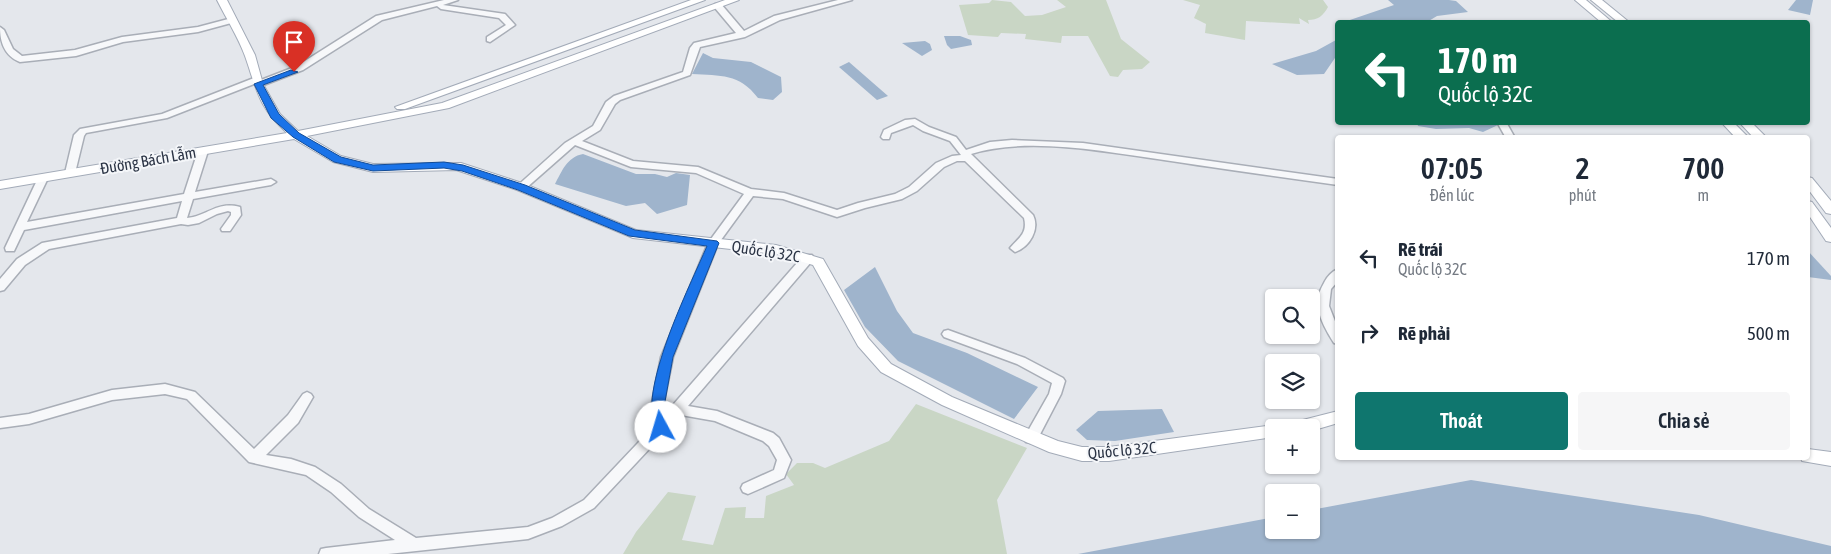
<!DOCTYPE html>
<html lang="vi">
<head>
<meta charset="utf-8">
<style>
  body { margin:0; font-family:"Asap Condensed",sans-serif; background:#f6f6f7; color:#1f2937; height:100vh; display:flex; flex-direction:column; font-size:19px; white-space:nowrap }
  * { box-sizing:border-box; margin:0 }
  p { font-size:16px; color:#747a83 }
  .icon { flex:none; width:28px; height:28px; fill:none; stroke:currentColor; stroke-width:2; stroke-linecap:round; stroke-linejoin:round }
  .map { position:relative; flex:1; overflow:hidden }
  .panel { position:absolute; left:1335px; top:135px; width:475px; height:325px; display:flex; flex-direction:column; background:#fff; border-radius:5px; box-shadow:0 1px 4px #0004 }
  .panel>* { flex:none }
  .guide { position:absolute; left:1335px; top:20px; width:475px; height:105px; border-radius:5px; box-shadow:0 1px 4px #0004; background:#0b6e4f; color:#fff; overflow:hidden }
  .controls { position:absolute; left:1265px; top:289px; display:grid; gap:10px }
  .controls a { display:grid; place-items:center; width:55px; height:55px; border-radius:5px; background:#fff; box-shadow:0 1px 4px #0004; font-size:25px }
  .pin { position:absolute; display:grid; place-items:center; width:42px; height:42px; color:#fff; margin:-51px -21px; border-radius:50% 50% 50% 0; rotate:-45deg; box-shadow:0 0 5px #0007 }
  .pin .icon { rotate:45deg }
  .me { position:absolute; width:55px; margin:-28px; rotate:354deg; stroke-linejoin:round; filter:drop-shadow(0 0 4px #0008) }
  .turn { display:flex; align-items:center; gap:18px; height:105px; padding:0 20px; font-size:22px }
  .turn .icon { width:65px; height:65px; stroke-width:2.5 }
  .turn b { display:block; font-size:35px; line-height:42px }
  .eta { display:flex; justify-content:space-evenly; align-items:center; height:85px; text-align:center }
  .eta b { font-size:30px; font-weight:600; line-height:35px }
  .primary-button { display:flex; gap:10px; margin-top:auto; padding:10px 20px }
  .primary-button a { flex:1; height:58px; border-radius:5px; background:#0f766e; color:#fff; font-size:20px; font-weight:600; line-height:58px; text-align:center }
  .primary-button a+a { background:#f6f6f7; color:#1f2937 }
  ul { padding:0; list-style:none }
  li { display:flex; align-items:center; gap:15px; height:75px; padding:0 20px }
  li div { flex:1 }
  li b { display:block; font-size:19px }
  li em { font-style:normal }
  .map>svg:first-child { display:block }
</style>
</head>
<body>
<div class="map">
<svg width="1831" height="554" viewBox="0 0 1831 554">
  <rect width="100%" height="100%" fill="#e4e7ec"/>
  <!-- green -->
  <g fill="#c9d6c5">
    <path d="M992,0l19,2 14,14 17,-1 24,-8 -9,-7h49l15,39 29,23 -8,7 -19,1 -5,7 -8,-1 -22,-40h-26l-1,7 -36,-4 1,-5 -25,-1 -3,4 -30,-2 -9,-30 30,-2z"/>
    <path d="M1183,0h140l5,7c-5,9 -10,13 -20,13l1,4 -10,-6 1,6 -54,-3 -1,19 -40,-7 1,-9 -12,-6 6,-13z"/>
    <path d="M916,404l111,44 -30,52 10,54h-384l13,-22 32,-40 28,4 -14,44 31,5 12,-37 21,-1 -1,11h19l2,-22 28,-11 -8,-11 11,-11h16l12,5 64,-27z"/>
  </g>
  <!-- water -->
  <g fill="#9fb4cc">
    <path d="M1388,0h61l7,1 12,11 -31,4 -10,6h-83l50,-17z"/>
    <path d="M1796,0h17l-3,15 -22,-5z"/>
    <path d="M944,36h16l11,4 1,5 -21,4 -4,-4z"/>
    <path d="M1336,40l1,15 -13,19 -27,1 -25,-11 44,-13z"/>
    <path d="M925,41l5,3 2,6 -10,6 -20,-13z"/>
    <path d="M703,53l10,5 38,4 30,15 1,15 -9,8 -15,-2c-19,-25 -37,-22 -66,-24z"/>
    <path d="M849,62l39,34 -11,4 -38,-33z"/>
    <path d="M1496,122l2,3 -15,7 -14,-4 -33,1 -18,-3 -1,-3z"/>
    <path d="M583,154l53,20h19l12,3 9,-4 14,2 -3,30 -30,9 -12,-11 -19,3 -71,-22c7,-13 12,-27 28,-30z"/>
    <path d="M1808,251l23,25v4l-23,-3z"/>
    <path d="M875,267l22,44 16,22 54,20 71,34 -24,32 -116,-58 -33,-34 -21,-37z"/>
    <path d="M1162,409l12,23 -59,9 -28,-1 -11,-10 22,-19z"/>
    <path d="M1471,480l228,35 132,31v8h-753l196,-37v13h37v-20z"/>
  </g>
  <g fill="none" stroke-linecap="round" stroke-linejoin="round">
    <!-- minor casing -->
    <g stroke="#a9aeb7" stroke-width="3">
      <g id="minor">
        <path d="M444,0h14l-15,5 62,9 10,11 -25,17 -3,-1v-4l19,-12 -7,-7 -58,-9 -4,-3 -55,14 -79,50 -42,16 -3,1 -4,-3 -87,34 -81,15 -2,3 -9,37 -5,3 -5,-3 9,-38 6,-6 82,-15 92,-36 3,-1 4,3 36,-14 79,-50z"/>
        <path d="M838,0h14l-72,20 -35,17 -45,10 -10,28 -70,25 -5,4 -15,26 -18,11 51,20 65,6 53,22 33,4 53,17 21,-7 37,-9 14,-7 27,-24 16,-7 9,-1 -11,-14 -27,-10 -10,-6 -22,8 -2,6h-6l-2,-2 3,-7 21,-10 10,-1 14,8 27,10 10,13 24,-8 22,-2 71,3 255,36v6c-58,-8 -116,-16 -174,-25 -58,-8 -137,-24 -193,-6l62,61c7,14 -3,32 -18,37l-5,-4c8,-10 18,-14 14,-30l-59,-57h-8l-13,6 -27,24 -15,8 -37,9 -28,9 -54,-18 -30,-3 -35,48 -45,113 -10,50 2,7 139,-159h8l2,3 -2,3 -124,145 29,5 56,22 6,5 12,22 -7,18 -36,16 -5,-2 -2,-4 2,-4 31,-14 3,-10 -8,-14 -6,-5 -48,-20 -34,-6 -87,93 -32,18 -34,13 -140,15h-69l2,-5 5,-1 69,-8 -36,-23 -28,-25 -25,-17 -57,-13 -62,-63 -22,-5 -53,6 -83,24 -29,4v-10l29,-4 83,-24 53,-6 30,8 59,57 34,-34 15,-21 4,-2 4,2 2,3 -15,26 -32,32 25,4 24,8 26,17 28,25 47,29 112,-11 24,-9 32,-18 70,-74 -3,-19 10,-50 47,-114 36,-49 -48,-21 -65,-6 -56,-22 -50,44 -4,1 -5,-3 49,-44 28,-17 13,-24 8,-6 69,-24 7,-24 4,-5 42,-10 -21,-25v-4h6l23,27 30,-15z"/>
        <path d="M232,18h3v4l-37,10 -75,10 -47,14 -56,6c-15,-6 -20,-19 -20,-35l4,3 9,19 9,7 53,-6 47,-13 76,-10z"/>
        <path d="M1497,122h9l9,16h-9z"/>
        <path d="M203,148l5,3 -13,41 76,-13 5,3 -5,3 -78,14 -6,19c21,-2 29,-17 53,-11l1,8 -11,16h-8l-1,-2 10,-14v-3l-3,-1 -11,3 -18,9 -11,2 -7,-1 -132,25 -24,16 -21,25 -4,1v-12l17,-20 25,-16 135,-25 5,-17 -158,29 -10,21h-8l-1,-3 34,-72h8l1,2 -21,44 157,-28 14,-43z"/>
        <path d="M1338,269v12l-7,8 -2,17 9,23v15l-4,-1c-12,-19 -23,-39 -10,-60 3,-6 7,-11 14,-14z"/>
        <path d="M948,330l77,28 38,20 2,3 -4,13 -25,48 -5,1 -5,-1 -2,-4 25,-44 3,-11 -35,-19 -73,-27 -2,-3 2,-3z"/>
      </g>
    </g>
    <!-- major casing -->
    <g stroke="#a3abb8" stroke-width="2">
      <g id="major">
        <path d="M217,0h10l28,55 8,29 17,30 18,17 144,-28 283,-103h14l-290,108 -142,28 34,20 32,8 88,-1 64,21 111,46 140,15 47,14 45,79 23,26 61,33 106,44 24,6h27l165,-22 6,3h-6v9l-165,24h-27l-33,-9 -107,-47 -61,-33 -23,-26 -45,-81 -37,-11 -143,-16 -116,-48 -61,-20 -83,2 -40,-10 -39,-23 -294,50v-8l287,-48c-29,-26 -30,-43 -42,-77 -7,-19 -19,-38 -28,-56z"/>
        <path d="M691,0h14l-300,109h-8l-2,-2z"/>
        <path d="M1575,0h11l26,22h-11z"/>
        <path d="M1591,0h11l27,22h-11z"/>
        <path d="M1721,122h12l16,16h-13z"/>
        <path d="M1739,122h12l16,16h-13z"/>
        <path d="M1808,177l4,1 19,23v13l-5,-1 -18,-24z"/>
        <path d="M1808,201l4,1 19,26v14l-5,-1 -18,-27z"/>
        <path d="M1338,411v12l-27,8v-3h-22l2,-5z"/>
        <path d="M1808,449l23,3v14l-29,-5 -1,-3h7z"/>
      </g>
    </g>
    <!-- minor -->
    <use href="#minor" fill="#f7f8fa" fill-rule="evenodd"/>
    <!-- major -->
    <use href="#major" fill="#fff" fill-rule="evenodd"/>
  </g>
  <!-- route -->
  <path fill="#1a73e8" stroke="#114b97" d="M291,70l7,2 -35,13 16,29 20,19 42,24 32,8 71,-3 19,3 62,20 110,45 82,11 2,2 -46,114 -9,50 4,20 -2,4h-10c-20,-39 34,-145 51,-185l-78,-10 -111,-46 -56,-19 -18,-3 -71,3 -39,-9 -41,-25 -22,-19 -17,-34z"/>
  <g text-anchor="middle" stroke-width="4" stroke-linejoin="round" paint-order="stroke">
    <!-- street labels -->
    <g font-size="16" fill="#2b3445" stroke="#f4f6f9">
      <text transform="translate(148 160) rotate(-10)" y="6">Đường Bách Lẫm</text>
      <text transform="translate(766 251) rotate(9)" y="6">Quốc lộ 32C</text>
      <text transform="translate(1122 450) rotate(-5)" y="6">Quốc lộ 32C</text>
    </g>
  </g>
</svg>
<div class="controls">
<a><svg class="icon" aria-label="search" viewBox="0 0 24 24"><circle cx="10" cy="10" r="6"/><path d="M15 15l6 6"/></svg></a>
<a><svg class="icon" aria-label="layers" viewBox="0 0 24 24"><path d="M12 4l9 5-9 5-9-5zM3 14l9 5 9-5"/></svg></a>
<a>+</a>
<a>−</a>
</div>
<div class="pin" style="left:294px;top:72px;background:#d93025"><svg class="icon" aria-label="arrive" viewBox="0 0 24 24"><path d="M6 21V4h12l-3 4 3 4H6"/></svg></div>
<svg class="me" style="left:661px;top:427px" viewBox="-20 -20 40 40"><circle r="19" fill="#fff"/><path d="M0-13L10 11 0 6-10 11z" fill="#1a73e8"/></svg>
<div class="guide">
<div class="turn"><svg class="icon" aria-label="left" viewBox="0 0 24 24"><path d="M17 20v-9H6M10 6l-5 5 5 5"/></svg><div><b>170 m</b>Quốc lộ 32C</div></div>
</div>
<section class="panel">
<div class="eta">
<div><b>07:05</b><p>Đến lúc</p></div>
<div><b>2</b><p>phút</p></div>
<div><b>700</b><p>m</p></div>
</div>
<ul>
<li><svg class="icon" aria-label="left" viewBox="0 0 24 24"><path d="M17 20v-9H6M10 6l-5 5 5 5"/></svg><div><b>Rẽ trái</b><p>Quốc lộ 32C</p></div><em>170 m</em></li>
<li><svg class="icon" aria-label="right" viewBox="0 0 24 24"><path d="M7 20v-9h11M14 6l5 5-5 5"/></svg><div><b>Rẽ phải</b></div><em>500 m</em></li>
</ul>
<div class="primary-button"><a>Thoát</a><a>Chia sẻ</a></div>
</section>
</div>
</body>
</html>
